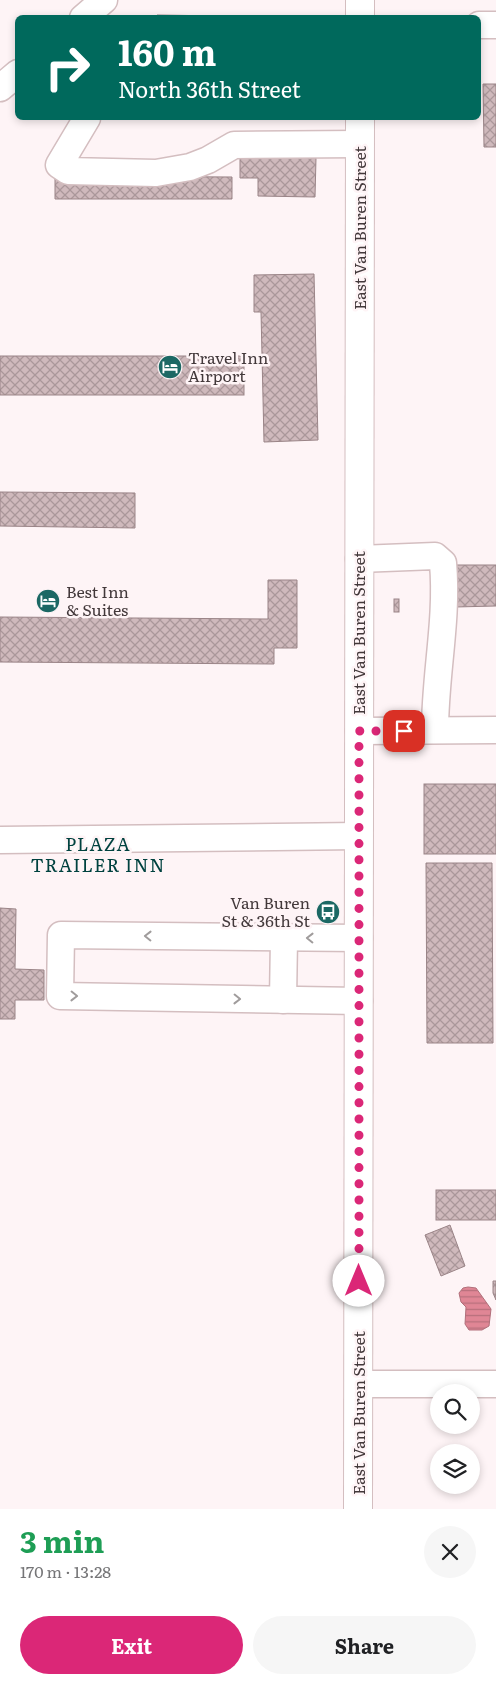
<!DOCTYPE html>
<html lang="en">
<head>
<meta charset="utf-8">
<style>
  body { margin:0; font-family:Literata,serif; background:#f6f6f6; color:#202124; height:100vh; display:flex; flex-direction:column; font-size:19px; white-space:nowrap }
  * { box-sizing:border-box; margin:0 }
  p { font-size:16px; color:#757577 }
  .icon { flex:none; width:28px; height:28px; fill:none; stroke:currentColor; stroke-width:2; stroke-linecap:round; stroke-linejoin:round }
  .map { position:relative; height:1509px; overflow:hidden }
  .drawer { display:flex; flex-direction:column; background:#fff; flex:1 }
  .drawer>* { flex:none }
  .hud { position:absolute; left:15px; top:15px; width:466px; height:105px; border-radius:8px; box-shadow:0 2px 8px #0003; background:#00695c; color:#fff; overflow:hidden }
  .controls { position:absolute; left:430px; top:1384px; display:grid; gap:10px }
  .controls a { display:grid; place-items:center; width:50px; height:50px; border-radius:50%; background:#fff; box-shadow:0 2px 8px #0003; font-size:25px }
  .pin { position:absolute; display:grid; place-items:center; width:42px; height:42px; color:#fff; margin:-21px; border-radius:10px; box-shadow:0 2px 8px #0006 }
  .me { position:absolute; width:55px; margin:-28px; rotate:0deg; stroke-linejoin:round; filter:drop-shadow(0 0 4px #0008) }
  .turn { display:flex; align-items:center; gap:18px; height:105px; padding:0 20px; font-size:22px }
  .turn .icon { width:65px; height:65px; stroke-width:2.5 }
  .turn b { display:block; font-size:35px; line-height:42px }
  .round { display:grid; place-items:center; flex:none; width:52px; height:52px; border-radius:26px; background:#f6f6f6 }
  .overview { display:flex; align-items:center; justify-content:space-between; height:85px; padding:0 20px }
  h1 { font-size:30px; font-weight:700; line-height:38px; color:#1e9e55 }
  .primary-button { display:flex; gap:10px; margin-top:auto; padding:10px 20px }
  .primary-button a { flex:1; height:58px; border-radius:30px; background:#db2777; color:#fff; font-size:20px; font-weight:700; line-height:58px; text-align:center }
  .primary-button a+a { background:#f6f6f6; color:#202124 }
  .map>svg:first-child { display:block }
</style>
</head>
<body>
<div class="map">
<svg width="496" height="1509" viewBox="0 0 496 1509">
  <defs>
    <pattern id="water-rules" width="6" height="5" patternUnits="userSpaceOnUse" patternTransform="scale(1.25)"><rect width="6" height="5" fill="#e08695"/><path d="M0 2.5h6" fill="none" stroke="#b76f7b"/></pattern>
    <pattern id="building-cross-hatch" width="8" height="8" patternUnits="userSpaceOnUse" patternTransform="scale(1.25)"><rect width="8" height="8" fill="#cfb9bc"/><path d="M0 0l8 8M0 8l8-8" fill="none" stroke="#aa979a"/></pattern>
  </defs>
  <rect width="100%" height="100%" fill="#fef4f6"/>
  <!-- water -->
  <path fill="url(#water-rules)" stroke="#b16f7a" d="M468,1287l8,1 15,21 -2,17 -7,4h-13l-4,-6 1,-17 -5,-5 -2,-9 4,-5z"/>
  <!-- building -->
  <g fill="url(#building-cross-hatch)" stroke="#9a8487">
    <path d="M157,15l128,2 -128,1z"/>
    <path d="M483,84h13v63h-12z"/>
    <path d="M202,118h62v1z"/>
    <path d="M240,146l45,11 31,1 -1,39 -57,-1v-18h-18z"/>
    <path d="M55,176l177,1v22h-177z"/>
    <path d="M314,274l4,166 -54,2 -3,-130h-7v-37z"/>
    <rect x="0" y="356" width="244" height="39"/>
    <path d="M0,492l135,1v35l-135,-2z"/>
    <path d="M455,565h41v41l-41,1z"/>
    <path d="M268,580h29v68h-23v16l-274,-2v-45l268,2z"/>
    <rect x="394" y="599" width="5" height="13"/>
    <rect x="424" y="784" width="72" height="70"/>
    <path d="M426,863h66l1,180h-66z"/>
    <rect x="322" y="902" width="5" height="12"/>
    <path d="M0,908l16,1 -1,60 29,1v30h-29v19h-15z"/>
    <rect x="436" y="1190" width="60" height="30"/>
    <path d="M450,1225l15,41 -24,10 -16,-41z"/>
    <path d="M493,1281h3v19l-3,-7z"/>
  </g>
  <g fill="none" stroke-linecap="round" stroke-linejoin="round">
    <!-- minor casing -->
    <g stroke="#d4bec0" stroke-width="29">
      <g id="minor">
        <path d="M83,18l21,-18"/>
        <path d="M479,25h17"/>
        <path d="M0,88l18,-15"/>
        <path d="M87,118l-28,47 9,6 88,2 34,-6 18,-7 26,-15 126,-1"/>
        <path d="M359,559l76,-3 8,7c5,56 -8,111 -8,167"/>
        <path d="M359,731l137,-1"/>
        <path d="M0,840l359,-4"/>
        <path d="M359,938l-298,-3 -1,61 299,5"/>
        <path d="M283,1000l1,-62"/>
        <path d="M359,1384h137"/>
      </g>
    </g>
    <!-- major casing -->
    <g stroke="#d4bec0" stroke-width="30">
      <g id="major">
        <path d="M360,18v-18"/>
        <path d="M358,1509l2,-1391"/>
      </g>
    </g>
    <!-- minor -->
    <use href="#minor" stroke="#fff" stroke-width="26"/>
    <!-- major -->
    <use href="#major" stroke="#fff" stroke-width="28"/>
  </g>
  <!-- one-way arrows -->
  <defs><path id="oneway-chevron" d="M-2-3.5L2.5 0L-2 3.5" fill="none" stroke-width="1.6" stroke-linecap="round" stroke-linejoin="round" transform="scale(1.25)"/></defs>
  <g stroke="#a09c9c">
    <use href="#oneway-chevron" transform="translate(148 936) rotate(-179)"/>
    <use href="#oneway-chevron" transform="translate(310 938) rotate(-179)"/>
    <use href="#oneway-chevron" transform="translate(74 996) rotate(1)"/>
    <use href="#oneway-chevron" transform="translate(237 999) rotate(1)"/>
  </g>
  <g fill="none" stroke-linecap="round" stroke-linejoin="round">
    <!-- route -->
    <path stroke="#db2777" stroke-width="9" stroke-dasharray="0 16.2" d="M359,1281v-550h45"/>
  </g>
  <!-- icons -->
  <defs>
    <g id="hotel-disc" transform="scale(1.25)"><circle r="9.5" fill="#1c6864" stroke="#fef4f6"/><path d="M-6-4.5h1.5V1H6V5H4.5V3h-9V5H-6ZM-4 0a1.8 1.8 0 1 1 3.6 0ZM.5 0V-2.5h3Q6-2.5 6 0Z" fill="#fff"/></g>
    <g id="bus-disc" transform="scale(1.25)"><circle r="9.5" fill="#1c6864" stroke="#fef4f6"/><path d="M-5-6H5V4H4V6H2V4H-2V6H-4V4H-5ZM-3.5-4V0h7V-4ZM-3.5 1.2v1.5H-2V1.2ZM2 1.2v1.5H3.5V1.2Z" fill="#fff"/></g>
  </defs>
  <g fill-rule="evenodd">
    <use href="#hotel-disc" x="170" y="367"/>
    <use href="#hotel-disc" x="48" y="601"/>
    <use href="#bus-disc" x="328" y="912"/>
  </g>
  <g text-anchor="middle" stroke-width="5" stroke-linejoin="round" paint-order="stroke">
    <!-- street labels -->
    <g font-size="16" fill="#42383a" stroke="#fef4f6">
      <text transform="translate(360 228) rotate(-90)" y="6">East Van Buren Street</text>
      <text transform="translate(359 633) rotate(-90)" y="6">East Van Buren Street</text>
      <text transform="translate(359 1413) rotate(-90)" y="6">East Van Buren Street</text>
    </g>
    <!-- poi labels -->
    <g font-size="16" fill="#42383a" stroke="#fef4f6" text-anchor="start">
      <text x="188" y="364">Travel Inn<tspan x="188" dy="18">Airport</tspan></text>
      <text x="66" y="598">Best Inn<tspan x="66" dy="18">&amp; Suites</tspan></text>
      <text x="310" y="909" text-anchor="end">Van Buren<tspan x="310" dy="18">St &amp; 36th St</tspan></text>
    </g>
    <!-- neighbourhood labels -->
    <g font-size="18" letter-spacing="1" fill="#00423f" stroke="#fef4f6">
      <text x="98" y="851">PLAZA<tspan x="98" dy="21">TRAILER INN</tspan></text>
    </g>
  </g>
</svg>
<div class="controls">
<a><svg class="icon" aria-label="search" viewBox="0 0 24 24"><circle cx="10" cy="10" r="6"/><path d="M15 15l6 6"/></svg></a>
<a><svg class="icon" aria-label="layers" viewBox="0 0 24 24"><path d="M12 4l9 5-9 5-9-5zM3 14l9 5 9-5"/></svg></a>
</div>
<div class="pin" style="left:404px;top:731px;background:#d93025"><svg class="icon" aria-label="arrive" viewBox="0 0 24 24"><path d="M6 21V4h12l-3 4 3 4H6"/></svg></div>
<svg class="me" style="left:359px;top:1281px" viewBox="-20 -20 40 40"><circle r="19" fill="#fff"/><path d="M0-13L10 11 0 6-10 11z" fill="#db2777"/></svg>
<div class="hud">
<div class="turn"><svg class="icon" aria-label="right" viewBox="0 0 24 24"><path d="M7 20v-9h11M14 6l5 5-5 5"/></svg><div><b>160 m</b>North 36th Street</div></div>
</div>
</div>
<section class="drawer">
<div class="overview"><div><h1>3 min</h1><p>170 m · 13:28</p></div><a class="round"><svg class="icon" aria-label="close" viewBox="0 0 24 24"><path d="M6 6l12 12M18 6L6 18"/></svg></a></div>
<div class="primary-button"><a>Exit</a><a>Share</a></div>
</section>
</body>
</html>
